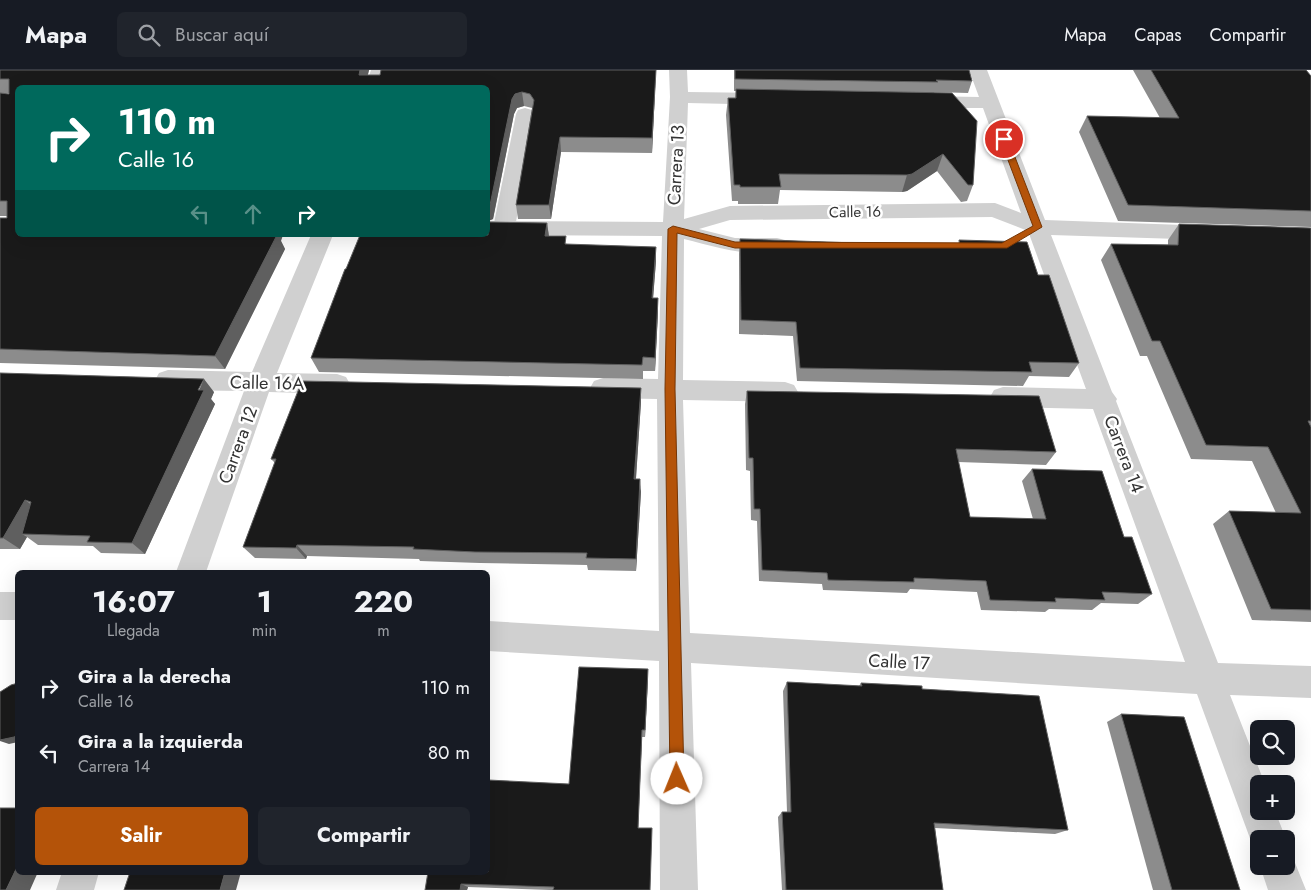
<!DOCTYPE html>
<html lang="es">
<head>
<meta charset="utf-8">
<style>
  body { margin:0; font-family:Jost,sans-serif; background:#20242c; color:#f1f3f6; height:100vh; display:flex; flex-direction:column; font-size:19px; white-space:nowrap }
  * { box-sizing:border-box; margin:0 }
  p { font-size:16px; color:#9ea1a6 }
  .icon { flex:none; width:28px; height:28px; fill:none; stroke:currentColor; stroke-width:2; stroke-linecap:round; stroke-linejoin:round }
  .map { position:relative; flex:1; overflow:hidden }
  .drawer { position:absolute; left:15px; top:500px; width:475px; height:305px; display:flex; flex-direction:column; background:#171b24; border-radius:8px; box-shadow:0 5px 20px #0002 }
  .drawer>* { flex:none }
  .guide { position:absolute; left:15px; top:15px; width:475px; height:152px; border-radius:8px; box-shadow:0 5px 20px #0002; background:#00695c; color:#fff; overflow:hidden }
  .buttons { position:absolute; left:1250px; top:650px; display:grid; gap:10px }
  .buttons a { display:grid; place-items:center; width:45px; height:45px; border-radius:8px; background:#171b24; box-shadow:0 5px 20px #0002; font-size:25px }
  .pin { position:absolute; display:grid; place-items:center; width:42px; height:42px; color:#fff; margin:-21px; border:2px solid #fff; border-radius:50%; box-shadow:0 1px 5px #0007 }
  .me { position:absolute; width:55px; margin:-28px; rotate:359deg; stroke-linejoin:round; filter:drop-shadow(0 0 4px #0008) }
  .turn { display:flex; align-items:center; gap:18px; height:105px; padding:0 20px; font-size:22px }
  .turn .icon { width:65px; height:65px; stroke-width:2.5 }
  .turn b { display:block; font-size:35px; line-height:42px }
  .lanes { display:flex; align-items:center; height:48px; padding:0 20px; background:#0003; justify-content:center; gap:25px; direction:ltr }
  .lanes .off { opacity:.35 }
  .eta { display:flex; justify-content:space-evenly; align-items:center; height:85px; text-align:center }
  .eta b { font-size:30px; font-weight:700; line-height:35px }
  .primary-button { display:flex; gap:10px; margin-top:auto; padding:10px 20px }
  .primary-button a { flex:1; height:58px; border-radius:8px; background:#b45309; color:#fff; font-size:20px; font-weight:700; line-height:58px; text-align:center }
  .primary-button a+a { background:#20242c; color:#f1f3f6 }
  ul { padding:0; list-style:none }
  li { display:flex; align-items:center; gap:15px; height:65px; padding:0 20px }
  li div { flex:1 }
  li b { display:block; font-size:19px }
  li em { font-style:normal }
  header { display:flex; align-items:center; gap:30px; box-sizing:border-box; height:70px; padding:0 25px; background:#171b24; border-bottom:1px solid #363941 }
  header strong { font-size:24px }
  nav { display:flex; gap:28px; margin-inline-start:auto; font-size:18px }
  .search { width:350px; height:45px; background:#20242c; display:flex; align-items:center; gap:12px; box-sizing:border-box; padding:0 18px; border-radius:8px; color:#9ea1a6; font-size:19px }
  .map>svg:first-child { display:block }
</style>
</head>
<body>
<header>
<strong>Mapa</strong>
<div class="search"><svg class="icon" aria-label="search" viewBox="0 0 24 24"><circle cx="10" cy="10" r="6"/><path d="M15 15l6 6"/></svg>Buscar aquí</div>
<nav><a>Mapa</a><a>Capas</a><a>Compartir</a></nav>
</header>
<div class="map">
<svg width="1311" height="820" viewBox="0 0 1311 820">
  <rect width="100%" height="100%" fill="#fff"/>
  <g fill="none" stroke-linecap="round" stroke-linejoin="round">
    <!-- pedestrian -->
    <path fill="#d0d0d0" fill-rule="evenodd" d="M525,38l7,2 2,4 -19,114 -3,5 -8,2 -8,-2 -3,-5 23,-114 2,-4z"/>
    <!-- minor -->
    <g fill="#d0d0d0" fill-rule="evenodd">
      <path d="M371,0h18l-6,18h-18z"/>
      <path d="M669,0h18l1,22 85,1 7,2 2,4 -2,4 -7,2 -85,-2 -4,116 46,-13 265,-3 26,10 -38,-105h-60l-7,-2 -2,-4 2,-4 7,-2 56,1 -10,-27h18l58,150 166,6 8,2 3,5 -3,5 -8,2 -160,-5 61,157 5,7 -1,2 102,262 93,3v32l-81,-3 35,89h-6v27h16l11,28h-27v14l-4,-1 -58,-158 -506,-31 7,227h-38l-1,-229 -171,-10v-30l171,10 -2,-232 -54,-1 -9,-3 -4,-7 4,-7 9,-3 55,1 4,-143 -174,-1v-14l175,1 7,-125zM992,147l36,14 58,158 -83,-2 -9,3 -4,7 4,7 9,3 90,2 92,253 -495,-29 -7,-233 102,2 9,-3 4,-7 -4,-7 -9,-3 -102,-2 1,-141c32,8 67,20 101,11l3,-5 -3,-5 -8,-2h-42l-36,-9 31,-9z"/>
      <path d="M311,165h22l-56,138 60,1 9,3 4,7 -4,7 -9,3 -68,-2 -63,180h-30l68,-181 -76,-1 -9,-3 -4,-7 4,-7 9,-3 84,2z"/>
      <rect x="0" y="522" width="18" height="28"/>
      <path d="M1286,781l5,2 15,37h-38l-8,-24h26z"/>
      <path d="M62,802h37l-5,18h-38z"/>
    </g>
  </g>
  <!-- wall -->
  <g fill="#8c8c8c">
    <path d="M0,0h369l-1,5h12l276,-5 -4,83 -91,-1 -10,67h-33l-2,-14 16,-97 -8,-2 -7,2 -3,6 -21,105 -5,2v-133h-470l263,153 4,8 -60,120 -225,-6v-145h7v-2h-7v-123l9,1v-1h-9z"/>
    <path d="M734,0h235l3,11 -4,12 -34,-1 39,93 -6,16 -6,1 -24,-31 -30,20 -5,1 -122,-2 -2,14h-40v-3h-6l-6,-86 2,-17h7l1,-7h-2z"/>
    <path d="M1133,0h173l5,6v151l-193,-6 -39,-89 8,-16 73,2z"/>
    <path d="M547,153l2,13 18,8 89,17 -3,37h5v14l-3,59h-12v8l-324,-7 -8,-14 35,-89z"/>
    <path d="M1179,154l132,4v394l-59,-2 -39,-96 16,-13 47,2 -24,-52 -61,-2 -44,-103h-7l-39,-96 10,-16 57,1v-5z"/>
    <path d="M740,169l174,6h44l1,-5 79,35 41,88 -10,14 -40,-1 -6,10 -226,-5 -4,-45 -54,-2v-80z"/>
    <path d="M0,303l214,19 -3,7 4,5 -70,150 -44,-1 -8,-7 -55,-1 -11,-8 -7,12h-20z"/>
    <path d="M747,321l309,61 -10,13 -88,-3 12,55 63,2 -11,-38 10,-12 92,68 28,57 -14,10 -37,-1 -9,7 -43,-1 -4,3 -64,-2 -4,-18 -67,-3 -3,4 -84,-3 -1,-6 -63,-3 -2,-60 -6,-1 -1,-49 -4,-1 -1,-66z"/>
    <path d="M641,332l-5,77 5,13 -5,79 -48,-1 -1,-5 -107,-2 -60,-2 -1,-2 -112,-3 -1,3 -51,-1 -12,-11 32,-84 -4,-4z"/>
    <path d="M648,608l-3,59h-3l-4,91 12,62h-100l-82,-3 -1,3h-42l144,-106z"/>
    <path d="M787,612l72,4 2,-3 61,6 146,141 -13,4 -120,-6 8,62h-161l-4,-73 4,-5h5l-4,-121z"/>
    <path d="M1121,644l119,176h-87l-46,-168z"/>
  </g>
  <!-- shaded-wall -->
  <g fill="#5f5f5f">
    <path d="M360,0h9l-5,18 -5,-13z"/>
    <path d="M656,0l-4,83v-15z"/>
    <path d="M522,22l2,14 -7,2 -3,6 -21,105 -5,2v-16l24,-106 3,-5z"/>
    <path d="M560,67l1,15 -10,67 -2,-14z"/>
    <path d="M943,84l-6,17 -30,20 -5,1 5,-17z"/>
    <path d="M547,153l2,14 -4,-1z"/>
    <path d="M270,165h13l-2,6 4,8 -60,120 -10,-13z"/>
    <path d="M656,177v14l-4,51v-14z"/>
    <path d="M658,228v14l-3,59v-13z"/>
    <path d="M204,309l10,13 -3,7 4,5 -70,150 -13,-11z"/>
    <path d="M641,318v14l-6,90 -1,-13z"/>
    <path d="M640,409l1,13 -5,79v-12z"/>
    <path d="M25,430l16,12 -19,22 5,3 -7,12 -17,-11z"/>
    <path d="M297,475l10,11 -1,3 -10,-11z"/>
    <path d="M648,599v9l-3,59v-7z"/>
    <path d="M642,660v7l-4,96v-5z"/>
    <path d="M18,665v7l-9,2 -9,-3v-1z"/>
    <path d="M18,795v7h20l-8,18h-24z"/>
    <path d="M225,802h16l-5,18h-16z"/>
    <path d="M461,814l7,3 -1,3h-7z"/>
  </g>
  <!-- building -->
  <g fill="#1a1a1a" stroke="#5f5f5f">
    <path d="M0,0h360l-1,5h21l1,-5h275l-4,68 -92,-1 -11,68h-33l18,-105 -4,-6 -8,-2 -7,2 -3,5 -22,106h-2v-117h-470v147h259l-62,121 -215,-7v-131h7v-17h-7v-108l9,1v-15h-9z"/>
    <path d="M735,0h234l3,11 -36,-1 2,2 -203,-3z"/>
    <path d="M1151,0h155l5,6v135l-183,-6 -41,-89 92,2z"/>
    <path d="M736,19l216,4 25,28 -4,64h-5l-25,-31 -31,20 -5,1 -128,-1 2,13h-41v-2h-6l-6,-87h8z"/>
    <path d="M488,152l59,1 -2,13h21l-1,8 91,3 -4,51h6l-3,60 -12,-1 -1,8 -331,-7 34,-89h1l14,-34h128z"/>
    <path d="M1179,154l132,4v193h-3l3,6v183l-40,-1 -42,-98 72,2 -33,-66 -62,-2 -46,-104h-8l-41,-97 67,1z"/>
    <path d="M740,169l174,6h46l-1,-5 68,2 11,33h11l30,88 -50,-1 3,10 -232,-4 -4,-46 -55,-2z"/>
    <path d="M0,303l204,6 -6,11h6l-72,153 -45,-1 3,-6 -68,-2 9,-32 -6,-2 -22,38h-3z"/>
    <path d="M302,311l339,7 -7,91h6l-4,80 -50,-1 1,-5 -112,-1 -62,-3 1,-2 -117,-2 -1,3 -53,-1 33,-88h-5z"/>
    <path d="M747,321l292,5 17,56 -100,-3 14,68 76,2 -14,-50 70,2 22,66h8l20,57 -50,-2 3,8 -50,-2 1,4 -66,-2 -4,-19 -72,-3v4l-86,-2 -1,-7 -65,-3 -2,-61h-6l-1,-51h-4z"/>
    <path d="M579,597l69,2 -3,61h-3l-4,98h14l-2,62h-97l1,-3 -93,-3 -1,6h-35l3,-18h60v-92l81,4z"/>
    <path d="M787,612l75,4 -1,-3 61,3v3l117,7 29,134 -134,-7 9,67h-157l-4,-78h9z"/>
    <path d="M18,613v52l-4,2 -14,3v-48l11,-7z"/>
    <path d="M1121,644l63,3 56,173h-68z"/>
    <path d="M0,738h18v57l-12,25h-6z"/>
    <path d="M130,802h95l-5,18h-96z"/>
  </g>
  <!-- route -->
  <path fill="#b45309" stroke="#753606" d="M1004,66l4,3 34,88 -35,21h-272l-58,-15 -2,156 9,390 -2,5 -5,2 -5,-2 -2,-5 -5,-390 3,-160 5,-3 62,16 267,1 31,-17 -33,-87z"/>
  <g text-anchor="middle" stroke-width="5" stroke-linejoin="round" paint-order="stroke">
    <!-- far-street labels -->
    <g font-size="15" fill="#333" stroke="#fff">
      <text transform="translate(855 142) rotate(-1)" y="5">Calle 16</text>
    </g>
    <!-- street labels -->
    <g font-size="18" fill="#333" stroke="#fff">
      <text transform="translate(676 95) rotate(-87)" y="6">Carrera 13</text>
      <text transform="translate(267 313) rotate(1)" y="6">Calle 16A</text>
      <text transform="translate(238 375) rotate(-70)" y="6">Carrera 12</text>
      <text transform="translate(1124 384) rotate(69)" y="6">Carrera 14</text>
      <text transform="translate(899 592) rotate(3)" y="6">Calle 17</text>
    </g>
  </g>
</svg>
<div class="buttons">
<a><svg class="icon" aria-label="search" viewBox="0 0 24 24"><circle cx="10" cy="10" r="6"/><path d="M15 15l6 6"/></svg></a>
<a>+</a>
<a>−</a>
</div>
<div class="pin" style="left:1004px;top:69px;background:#d93025"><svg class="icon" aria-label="arrive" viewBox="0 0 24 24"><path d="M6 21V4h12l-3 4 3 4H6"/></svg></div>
<svg class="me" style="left:677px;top:709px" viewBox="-20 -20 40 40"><circle r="19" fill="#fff"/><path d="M0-13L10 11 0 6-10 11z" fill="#b45309"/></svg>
<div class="guide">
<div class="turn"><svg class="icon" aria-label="right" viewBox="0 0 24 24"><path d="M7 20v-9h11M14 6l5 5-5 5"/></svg><div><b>110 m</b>Calle 16</div></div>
<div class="lanes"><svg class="icon off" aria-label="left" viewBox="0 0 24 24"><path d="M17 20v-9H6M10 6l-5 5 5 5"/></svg><svg class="icon off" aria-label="ahead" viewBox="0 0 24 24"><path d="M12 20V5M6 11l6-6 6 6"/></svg><svg class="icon" aria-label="right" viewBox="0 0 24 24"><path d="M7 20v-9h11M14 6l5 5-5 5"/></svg></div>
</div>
<section class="drawer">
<div class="eta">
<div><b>16:07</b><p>Llegada</p></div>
<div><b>1</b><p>min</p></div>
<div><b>220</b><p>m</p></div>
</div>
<ul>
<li><svg class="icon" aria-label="right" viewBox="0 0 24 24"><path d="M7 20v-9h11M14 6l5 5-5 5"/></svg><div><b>Gira a la derecha</b><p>Calle 16</p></div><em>110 m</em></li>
<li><svg class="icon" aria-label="left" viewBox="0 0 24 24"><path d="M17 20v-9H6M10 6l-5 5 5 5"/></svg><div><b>Gira a la izquierda</b><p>Carrera 14</p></div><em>80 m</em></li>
</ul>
<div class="primary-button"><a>Salir</a><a>Compartir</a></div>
</section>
</div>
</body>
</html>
